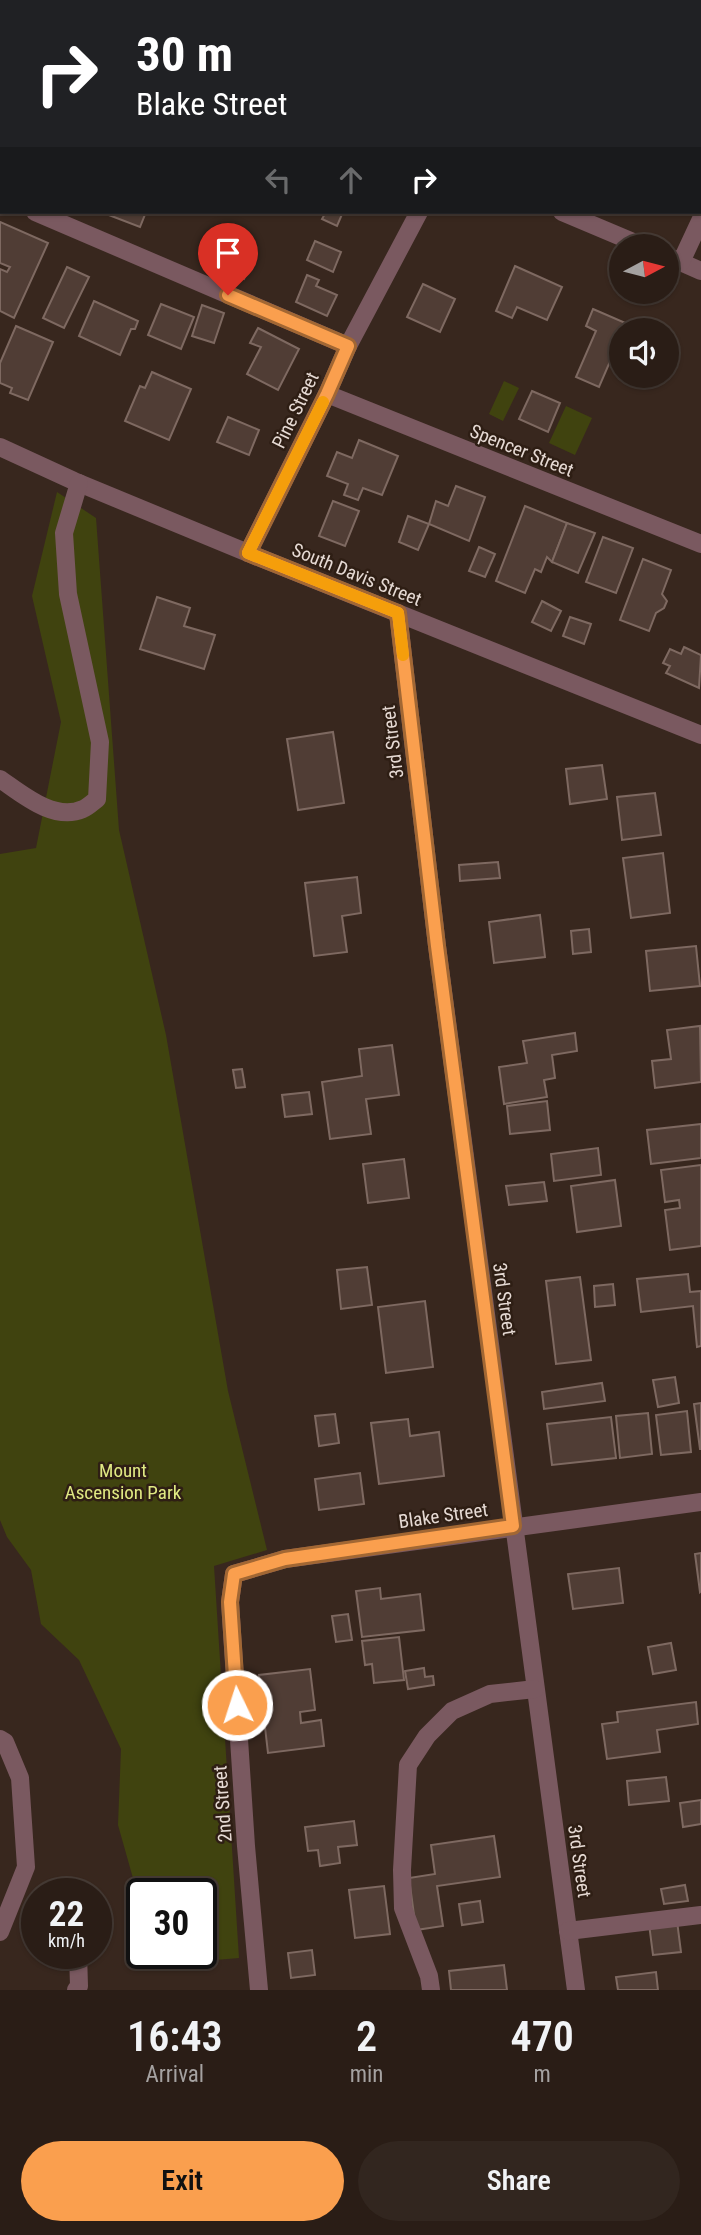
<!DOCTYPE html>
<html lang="en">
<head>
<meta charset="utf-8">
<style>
  body { margin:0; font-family:"Roboto Condensed",sans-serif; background:#32261f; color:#f1f3f6; height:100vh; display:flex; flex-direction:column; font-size:26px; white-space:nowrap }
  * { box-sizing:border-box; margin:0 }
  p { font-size:23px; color:#a5a2a1 }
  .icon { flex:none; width:38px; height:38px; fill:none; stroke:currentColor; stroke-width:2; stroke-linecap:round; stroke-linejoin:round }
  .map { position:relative; height:1990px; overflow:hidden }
  .details { display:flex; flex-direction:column; background:#2a1d16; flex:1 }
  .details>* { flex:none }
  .banner { position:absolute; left:0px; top:0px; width:702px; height:214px; box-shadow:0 2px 5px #0004,0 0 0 2px #463b35; background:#202124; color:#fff; overflow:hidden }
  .needle { width:46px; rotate:83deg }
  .buttons { position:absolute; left:609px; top:234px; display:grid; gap:14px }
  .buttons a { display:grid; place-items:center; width:70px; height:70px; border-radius:50%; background:#2a1d16; box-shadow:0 2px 5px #0004,0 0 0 2px #463b35; font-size:35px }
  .speed { position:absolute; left:21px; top:1878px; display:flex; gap:14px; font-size:35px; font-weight:700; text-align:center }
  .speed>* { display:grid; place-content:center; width:91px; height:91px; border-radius:50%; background:#2a1d16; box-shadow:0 2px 5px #0004,0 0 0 2px #463b35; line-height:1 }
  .speed small { font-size:18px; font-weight:400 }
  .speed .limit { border:4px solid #111; border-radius:10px; background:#fff; color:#111 }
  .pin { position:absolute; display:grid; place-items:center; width:60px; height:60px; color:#fff; margin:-72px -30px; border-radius:50% 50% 50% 0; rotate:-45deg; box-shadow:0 0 7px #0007 }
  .pin .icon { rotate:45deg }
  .me { position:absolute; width:77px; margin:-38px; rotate:356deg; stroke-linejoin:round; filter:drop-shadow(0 0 5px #0008) }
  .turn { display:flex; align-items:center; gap:24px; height:147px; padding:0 21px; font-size:32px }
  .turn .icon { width:91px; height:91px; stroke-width:2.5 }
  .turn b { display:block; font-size:49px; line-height:60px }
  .lanes { display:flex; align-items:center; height:66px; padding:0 21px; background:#0003; justify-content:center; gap:35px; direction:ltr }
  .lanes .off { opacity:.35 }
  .eta { display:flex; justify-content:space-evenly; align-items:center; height:119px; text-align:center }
  .eta b { font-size:42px; font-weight:600; line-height:49px }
  .primary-button { display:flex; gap:14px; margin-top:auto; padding:14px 21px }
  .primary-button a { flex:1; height:80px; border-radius:42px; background:#fa9f4e; color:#111; font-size:28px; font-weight:600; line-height:80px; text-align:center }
  .primary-button a+a { background:#32261f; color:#f1f3f6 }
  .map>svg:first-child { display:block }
</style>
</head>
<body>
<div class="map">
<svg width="701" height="1990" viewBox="0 0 701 1990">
  <rect width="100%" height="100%" fill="#38271e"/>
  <!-- green -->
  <g fill="#40430f">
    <path d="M504,381l15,7 -16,33 -14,-7z"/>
    <path d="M566,406l26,12 -17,37 -26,-12z"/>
    <path d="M57,492l39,26 23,312 47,205 62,356 39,159 -53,16 25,392 -82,7 -3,-12h47v-59h-59v16l-24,-85 3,-76 -42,-89 -38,-36 -10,-54 -24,-33 -7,-17v-666l36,-6 25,-126 -29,-126z"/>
  </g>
  <!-- building -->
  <g fill="#503d35" stroke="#7e6961" stroke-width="2">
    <path d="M101,212h45l-6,15z"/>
    <path d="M326,212h17l-6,14 -15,-7z"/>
    <path d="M0,222l48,21 -34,75 -14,-7v-42l7,3 3,-5 -10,-4z"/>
    <path d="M315,241l26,11 -8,20 -26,-12z"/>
    <path d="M236,245l19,9 -11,25 -19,-9z"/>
    <path d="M515,266l47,21 -15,33 -30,-13 -5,11 -16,-7z"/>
    <path d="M67,267l22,10 -25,51 -21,-10z"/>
    <path d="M307,275l12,5 -3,6 21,9 -10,21 -31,-14z"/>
    <path d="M423,284l32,15 -15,33 -33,-15z"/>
    <path d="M94,301l44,20 -3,8h-4l-11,26 -41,-19z"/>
    <path d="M161,304l33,13 -13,32 -33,-14z"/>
    <path d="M202,305l22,8 -10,30 -22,-7z"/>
    <path d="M593,309l44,19 -1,3h-15v14l-3,-2 -19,44 -23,-10 20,-46 -10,-5z"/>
    <path d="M16,326l37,16 -25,58 -18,-7 2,-5 -12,-5v-20z"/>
    <path d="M258,328l41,21 -21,41 -31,-16 14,-27 -11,-4z"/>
    <path d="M152,372l39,17 -22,51 -44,-19 15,-35 5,2z"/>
    <path d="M532,391l28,12 -12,29 -29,-13z"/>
    <path d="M228,417l31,13 -10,25 -32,-13z"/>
    <path d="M359,440l39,16 -16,39 -19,-7 -5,12 -14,-5 4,-11 -21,-8 10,-24 15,6z"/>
    <path d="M456,486l29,11 -16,44 -40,-17 7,-23 12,5z"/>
    <path d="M333,501l26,10 -14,35 -26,-10z"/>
    <path d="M525,506l42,17 -15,39 -5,-5 -6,15 -6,-3 -10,24 -29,-12z"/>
    <path d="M408,516l21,8 -11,26 -19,-8z"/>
    <path d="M567,523l28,10 -17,40 -26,-11z"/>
    <path d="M603,537l30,11 -17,45 -30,-11z"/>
    <path d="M479,547l16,7 -10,23 -16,-6z"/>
    <path d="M643,559l28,11 -9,24 5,7 -3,7 -8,5 -7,18 -29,-11z"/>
    <path d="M157,597l33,11 -6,18 31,9 -11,34 -64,-20z"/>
    <path d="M542,601l19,10 -10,20 -19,-9z"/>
    <path d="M570,617l21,7 -7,20 -21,-8z"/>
    <path d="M684,647l17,8 -2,33 -33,-15 4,-7 -7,-3 7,-14 11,5z"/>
    <path d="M333,732l11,71 -46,7 -11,-71z"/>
    <path d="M602,765l5,34 -37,5 -4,-35z"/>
    <path d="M655,793l6,42 -39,5 -5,-43z"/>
    <path d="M663,853l7,60 -39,5 -8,-60z"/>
    <path d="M498,862l2,16 -40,3 -1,-16z"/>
    <path d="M357,877l4,36 -19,3 5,36 -33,4 -9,-73z"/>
    <path d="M540,915l5,42 -51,6 -5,-41z"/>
    <path d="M589,929l2,23 -18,2 -2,-23z"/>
    <path d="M696,946l4,40 -50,5 -4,-40z"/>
    <path d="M700,1026l1,56 -46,6 -3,-27 19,-2 -4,-29z"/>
    <path d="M575,1033l2,18 -25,4 3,23 -11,2 3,17 -43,7 -5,-37 28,-4 -4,-22z"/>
    <path d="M392,1045l7,50 -33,4 5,35 -41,5 -8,-57 40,-6 -3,-27z"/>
    <path d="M242,1069l3,18 -9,1 -3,-18z"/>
    <path d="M309,1092l3,22 -27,3 -3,-22z"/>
    <path d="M547,1101l3,29 -40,4 -3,-28z"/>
    <path d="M701,1124v34l-50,6 -4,-34z"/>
    <path d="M598,1148l3,27 -47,6 -3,-27z"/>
    <path d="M404,1159l5,39 -41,5 -5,-39z"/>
    <path d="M701,1165v81l-31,4 -5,-40 15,-2 -1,-8 -14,2 -4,-32z"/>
    <path d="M615,1180l6,46 -44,6 -6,-46z"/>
    <path d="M544,1182l3,19 -38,4 -3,-19z"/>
    <path d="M367,1267l5,38 -31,4 -4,-39z"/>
    <path d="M688,1274l2,18 11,-1v55l-4,1 -4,-41 -52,6 -4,-33z"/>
    <path d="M580,1277l11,83 -35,4 -10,-83z"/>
    <path d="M613,1284l2,21 -20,2 -1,-21z"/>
    <path d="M425,1301l8,66 -47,6 -8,-66z"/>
    <path d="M675,1377l4,26 -21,4 -5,-27z"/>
    <path d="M602,1383l3,18 -61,8 -2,-17z"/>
    <path d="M701,1403v46h-1l-6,-45z"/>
    <path d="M687,1411l4,41 -30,3 -5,-40z"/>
    <path d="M648,1413l4,41 -32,4 -4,-42z"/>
    <path d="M335,1414l4,29 -20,3 -4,-30z"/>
    <path d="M611,1417l5,41 -64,7 -5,-41z"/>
    <path d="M408,1419l2,17 29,-4 5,44 -65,8 -8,-61z"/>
    <path d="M360,1473l4,31 -45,6 -4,-31z"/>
    <path d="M701,1553v38l-1,1 -5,-38z"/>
    <path d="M619,1568l4,35 -50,6 -5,-35z"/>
    <path d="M380,1588l1,11 39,-5 4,36 -62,7 -6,-46z"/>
    <path d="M348,1614l4,26 -16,2 -4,-26z"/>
    <path d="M399,1637l5,43 -30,3 -2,-19 -7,1 -3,-24z"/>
    <path d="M671,1643l5,27 -23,4 -5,-27z"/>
    <path d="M424,1668l1,9 8,-1 1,9 -26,4 -3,-18z"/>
    <path d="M310,1669l5,41 -15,2 1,11 20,-3 3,26 -56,7 -9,-78z"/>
    <path d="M696,1702l2,22 -41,6 3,22 -53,7 -5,-35 16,-2 -1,-10z"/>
    <path d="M666,1777l3,24 -40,4 -2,-24z"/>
    <path d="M701,1800v24l-18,3 -3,-24z"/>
    <path d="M354,1821l3,24 -19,2 2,16 -20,3 -2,-16 -10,1 -3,-24z"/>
    <path d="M494,1836l6,41 -63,9 6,40 -27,4 -7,-52 26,-4 -4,-29z"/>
    <path d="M685,1885l3,16 -24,3 -3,-15z"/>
    <path d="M384,1886l6,48 -35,4 -6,-48z"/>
    <path d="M480,1901l3,21 -21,3 -3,-21z"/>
    <path d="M677,1921l4,31 -28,3 -4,-31z"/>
    <path d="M312,1950l3,25 -24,3 -3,-25z"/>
    <path d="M504,1965l3,25h-56l-2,-19z"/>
    <path d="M656,1972l2,18h-40l-2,-13z"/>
  </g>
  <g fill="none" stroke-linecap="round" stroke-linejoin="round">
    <!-- minor -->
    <g stroke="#7a5960" stroke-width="18">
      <path d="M67,0l4,2"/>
      <path d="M482,0l4,2"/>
      <path d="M53,2l1,-2"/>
      <path d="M519,2l1,-2"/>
      <path d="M0,116l2,-4"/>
      <path d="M0,197l2,1"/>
      <path d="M35,212l313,134"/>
      <path d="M562,212l83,35"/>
      <path d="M667,256l34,15"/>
      <path d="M681,262l20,-43"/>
      <path d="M327,394l374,150"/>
      <path d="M0,447l74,34 174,72 453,182"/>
      <path d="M248,553l79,-159 21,-48 71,-134"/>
      <path d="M398,613l39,333 139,1044"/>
      <path d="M0,779c22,15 54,43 83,30 5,-2 10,-7 14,-10l3,-57 -32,-148 -4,-61 15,-50"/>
      <path d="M0,1739l5,3 15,36 6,89 -26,65"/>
      <path d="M568,1931l133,-16"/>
      <path d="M76,1990l3,-4 -1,-33"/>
      <path d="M259,1990l-13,-144 -16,-244 4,-28 51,-15 416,-57"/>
      <path d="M431,1990l-2,-14 -26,-68 -1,-38 6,-105 19,-29 25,-25 38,-17 45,-5"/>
    </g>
  </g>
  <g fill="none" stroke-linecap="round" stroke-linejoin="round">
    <!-- route casing -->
    <g stroke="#a26733" stroke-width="18">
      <path id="route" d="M228,295l120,51 -21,48 -79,159 150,60 39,333 76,580 -228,33 -51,15 -4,28 7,103"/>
    </g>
    <!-- route -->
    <use href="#route" stroke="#fa9f4e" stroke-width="12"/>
    <!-- slow -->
    <path stroke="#f59e0b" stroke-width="12" d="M323,402l-75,151 150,60 5,42"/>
  </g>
  <g text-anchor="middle" stroke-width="5" stroke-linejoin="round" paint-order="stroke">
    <!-- street labels -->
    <g font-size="19" fill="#e6dad4" stroke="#2e1e14">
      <text transform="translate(295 410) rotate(-64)" y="7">Pine Street</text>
      <text transform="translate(522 450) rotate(22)" y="7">Spencer Street</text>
      <text transform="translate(357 574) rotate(22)" y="7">South Davis Street</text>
      <text transform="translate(392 742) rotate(-97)" y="7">3rd Street</text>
      <text transform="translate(505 1299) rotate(82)" y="7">3rd Street</text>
      <text transform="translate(443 1515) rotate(-8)" y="7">Blake Street</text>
      <text transform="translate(222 1804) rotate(-94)" y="7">2nd Street</text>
      <text transform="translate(580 1861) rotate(82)" y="7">3rd Street</text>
    </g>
    <!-- park labels -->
    <g font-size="19" fill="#e0e983" stroke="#2e1e14">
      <text x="123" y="1477">Mount<tspan x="123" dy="22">Ascension Park</tspan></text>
    </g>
  </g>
</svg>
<div class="buttons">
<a><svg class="needle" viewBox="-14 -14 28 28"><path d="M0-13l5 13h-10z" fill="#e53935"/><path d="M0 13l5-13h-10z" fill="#a5a2a1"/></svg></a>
<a><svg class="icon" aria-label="sound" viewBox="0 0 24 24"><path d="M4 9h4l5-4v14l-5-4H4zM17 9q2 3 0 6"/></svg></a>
</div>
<div class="speed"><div>22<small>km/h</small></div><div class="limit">30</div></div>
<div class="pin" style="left:228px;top:295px;background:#d93025"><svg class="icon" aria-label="arrive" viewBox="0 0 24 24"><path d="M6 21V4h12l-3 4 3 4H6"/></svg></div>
<svg class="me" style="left:237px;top:1705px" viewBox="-20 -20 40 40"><circle r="17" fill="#fa9f4e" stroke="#fff" stroke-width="3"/><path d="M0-11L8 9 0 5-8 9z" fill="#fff"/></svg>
<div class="banner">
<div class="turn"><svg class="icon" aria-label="right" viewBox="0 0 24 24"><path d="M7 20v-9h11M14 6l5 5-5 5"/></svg><div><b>30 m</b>Blake Street</div></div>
<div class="lanes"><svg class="icon off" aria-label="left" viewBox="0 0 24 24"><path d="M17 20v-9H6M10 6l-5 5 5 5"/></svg><svg class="icon off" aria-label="ahead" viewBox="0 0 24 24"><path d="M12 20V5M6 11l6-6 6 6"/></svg><svg class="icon" aria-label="right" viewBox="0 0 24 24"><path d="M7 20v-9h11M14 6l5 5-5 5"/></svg></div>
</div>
</div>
<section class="details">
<div class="eta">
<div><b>16:43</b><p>Arrival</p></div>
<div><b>2</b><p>min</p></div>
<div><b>470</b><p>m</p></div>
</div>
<div class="primary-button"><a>Exit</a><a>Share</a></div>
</section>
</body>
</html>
